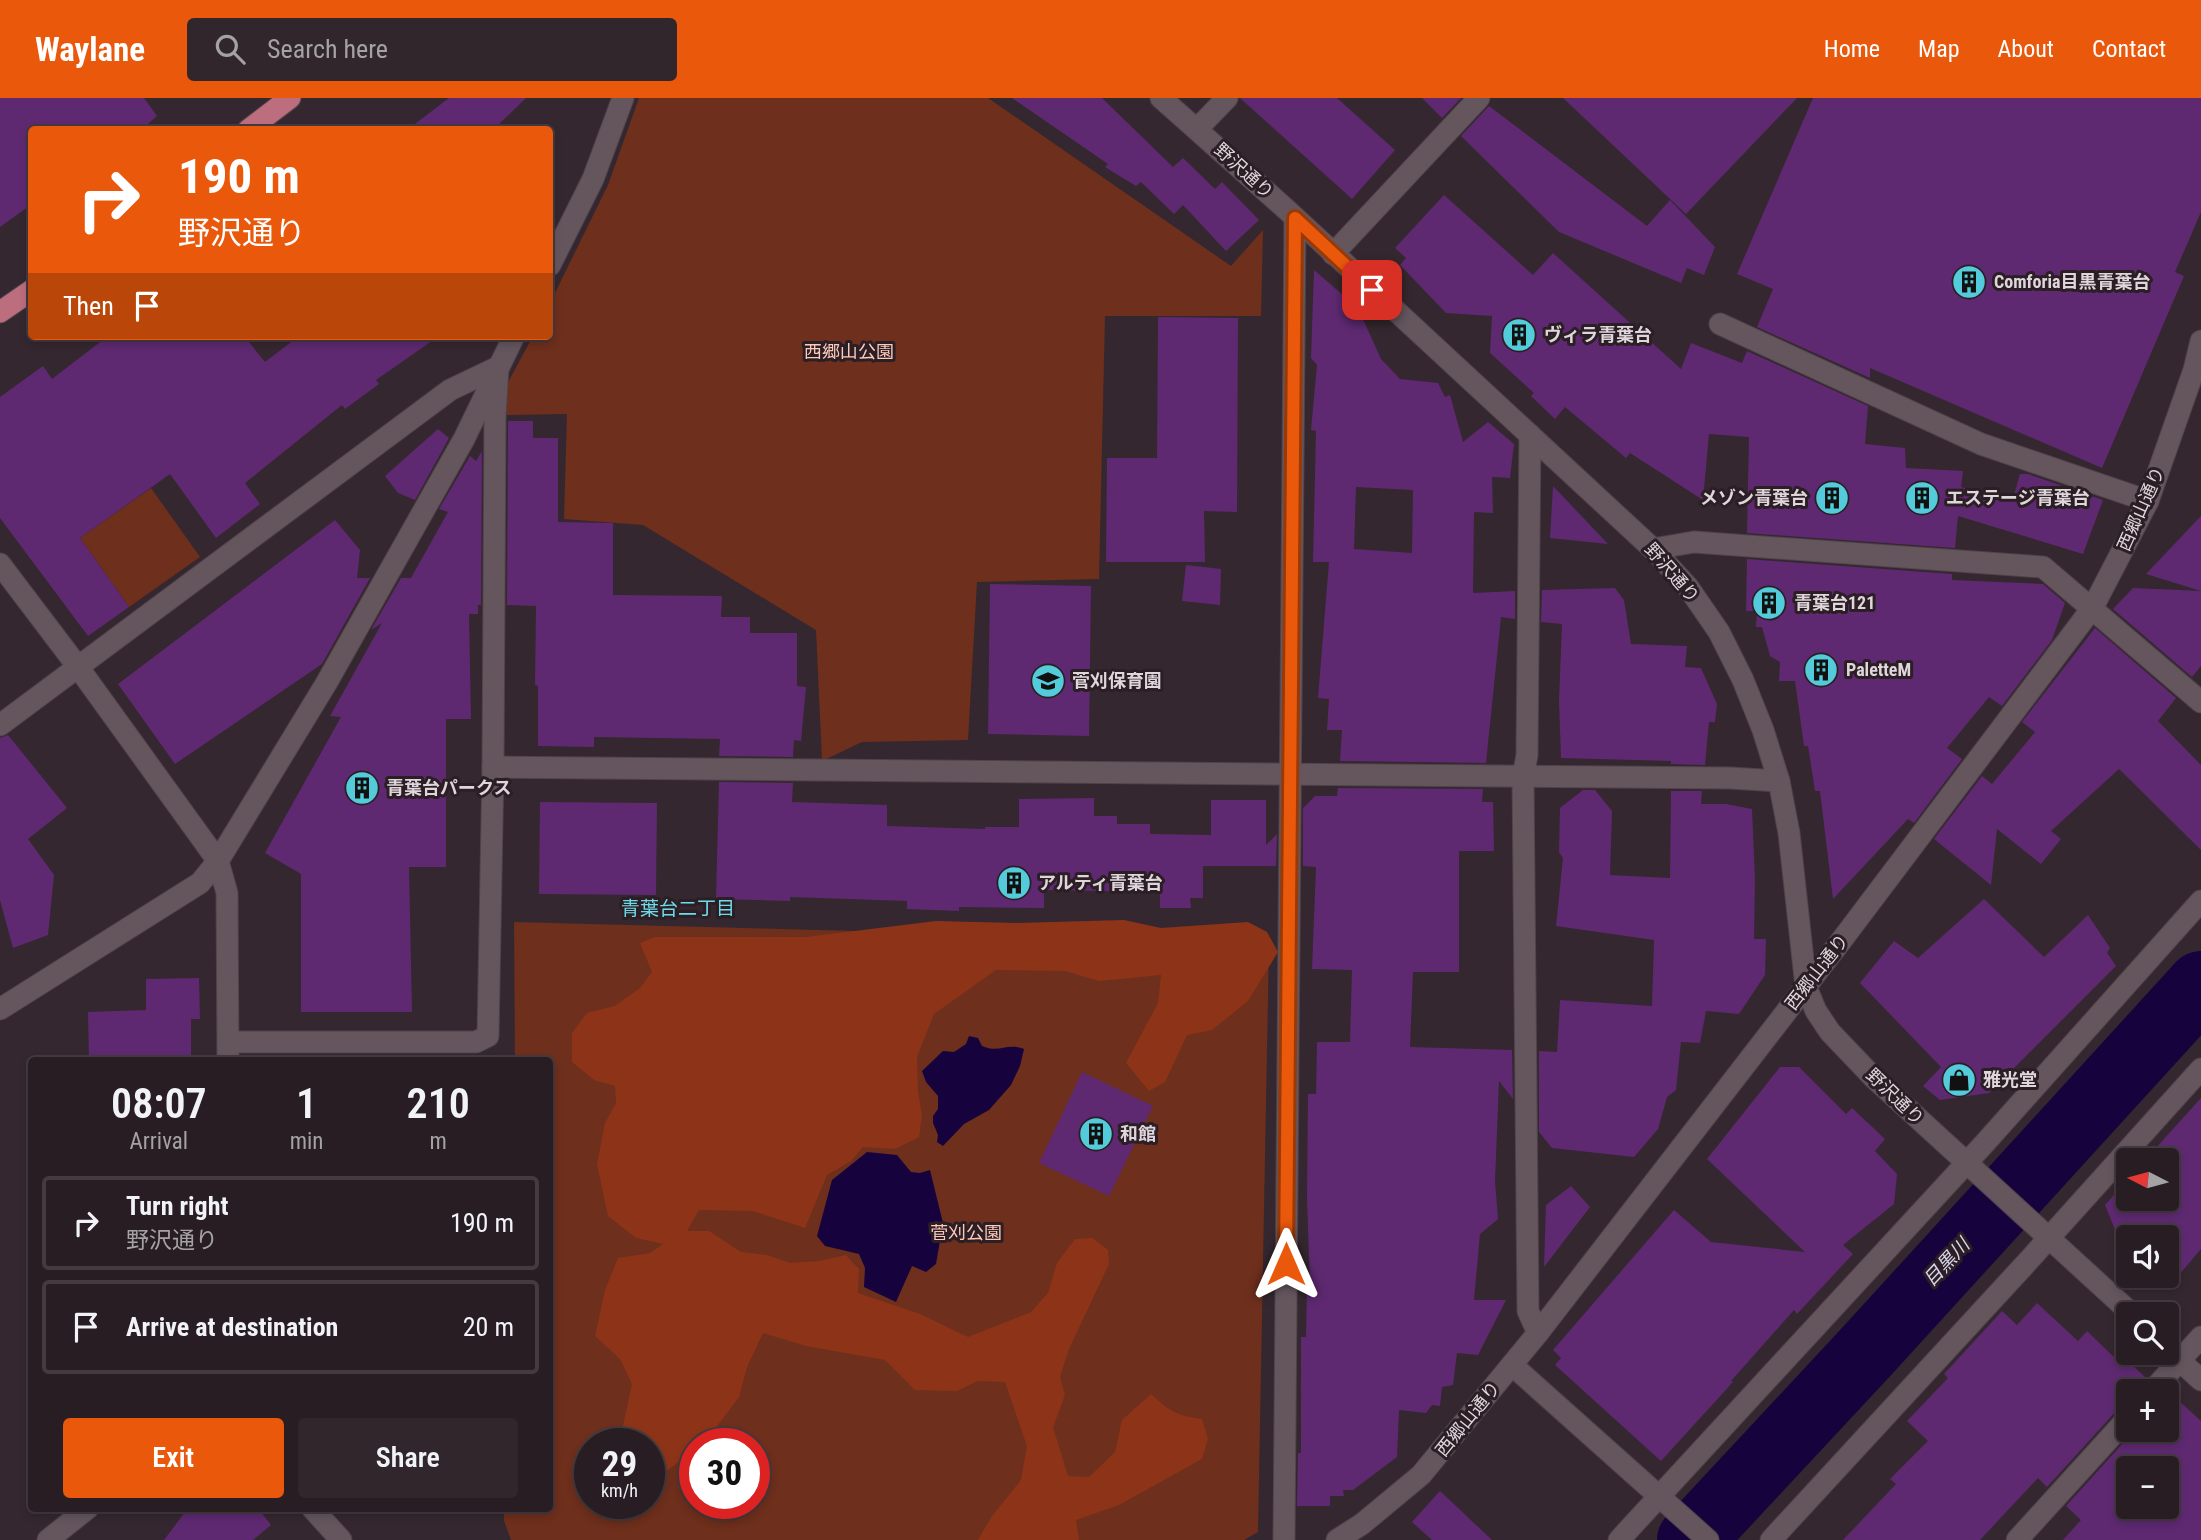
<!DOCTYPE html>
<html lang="en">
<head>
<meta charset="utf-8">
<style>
  body { margin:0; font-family:"Roboto Condensed","Noto Sans JP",sans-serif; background:#30262b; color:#f1f3f6; height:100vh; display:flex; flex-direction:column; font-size:26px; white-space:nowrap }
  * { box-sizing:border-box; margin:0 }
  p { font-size:23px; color:#a5a2a6 }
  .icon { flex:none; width:38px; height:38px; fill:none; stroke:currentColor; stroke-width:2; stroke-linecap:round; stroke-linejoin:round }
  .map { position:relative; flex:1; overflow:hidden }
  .drawer { position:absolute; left:28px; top:959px; width:525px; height:455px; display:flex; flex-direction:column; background:#281d23; border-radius:7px; box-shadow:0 4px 10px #0003,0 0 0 2px #443b41 }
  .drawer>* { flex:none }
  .banner { position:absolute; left:28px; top:28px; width:525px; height:214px; border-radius:7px; box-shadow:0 4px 10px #0003,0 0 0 2px #443b41; background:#ea580c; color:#fff; overflow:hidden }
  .needle { width:46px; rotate:276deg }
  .tools { position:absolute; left:2116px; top:1050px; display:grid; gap:14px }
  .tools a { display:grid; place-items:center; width:63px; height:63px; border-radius:7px; background:#281d23; box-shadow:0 4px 10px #0003,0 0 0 2px #443b41; font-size:35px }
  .speed { position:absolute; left:574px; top:1330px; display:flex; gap:14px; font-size:35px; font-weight:700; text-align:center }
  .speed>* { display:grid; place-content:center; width:91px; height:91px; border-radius:50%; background:#281d23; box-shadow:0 4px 10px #0003,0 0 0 2px #443b41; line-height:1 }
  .speed small { font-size:18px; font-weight:400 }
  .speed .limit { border:10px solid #d22; background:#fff; color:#111 }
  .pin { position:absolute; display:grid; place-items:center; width:60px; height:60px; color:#fff; margin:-30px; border-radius:14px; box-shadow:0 4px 10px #0006 }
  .me { position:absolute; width:77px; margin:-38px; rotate:0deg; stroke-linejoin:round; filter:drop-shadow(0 0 5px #0008) }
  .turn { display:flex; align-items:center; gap:24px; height:147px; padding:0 35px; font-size:32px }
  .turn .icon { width:91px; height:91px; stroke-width:2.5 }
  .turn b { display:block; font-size:49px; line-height:60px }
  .then { display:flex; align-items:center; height:66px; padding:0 35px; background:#0003; gap:14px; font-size:26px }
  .eta { display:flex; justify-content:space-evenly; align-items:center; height:119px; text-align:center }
  .eta b { font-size:42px; font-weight:600; line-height:49px }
  .primary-button { display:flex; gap:14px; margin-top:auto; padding:14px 35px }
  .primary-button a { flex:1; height:80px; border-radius:7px; background:#ea580c; color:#fff; font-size:28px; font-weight:600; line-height:80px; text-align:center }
  .primary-button a+a { background:#30262b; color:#f1f3f6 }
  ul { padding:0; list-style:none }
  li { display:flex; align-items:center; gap:21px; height:94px; margin:0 14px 10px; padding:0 21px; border:4px solid #443b41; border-radius:7px }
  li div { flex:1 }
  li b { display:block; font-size:26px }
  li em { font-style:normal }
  header { display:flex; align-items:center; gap:42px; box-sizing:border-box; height:98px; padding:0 35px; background:#ea580c; color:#fff }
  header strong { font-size:33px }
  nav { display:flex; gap:38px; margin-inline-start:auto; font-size:24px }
  .search { width:490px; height:63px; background:#30262b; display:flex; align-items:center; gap:18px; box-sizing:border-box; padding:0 24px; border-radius:7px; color:#a5a2a6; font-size:26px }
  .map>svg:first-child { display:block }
</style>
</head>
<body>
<header>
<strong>Waylane</strong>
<div class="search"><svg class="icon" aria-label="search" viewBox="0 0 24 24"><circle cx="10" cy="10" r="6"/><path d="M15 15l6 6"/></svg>Search here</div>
<nav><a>Home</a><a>Map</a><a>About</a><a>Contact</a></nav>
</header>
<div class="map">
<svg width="2201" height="1442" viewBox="0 0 2201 1442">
  <rect width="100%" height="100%" fill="#35272f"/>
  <!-- green -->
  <g fill="#6e2f1c" fill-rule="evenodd">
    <path d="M639,0h349l243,168 32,-36 -2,86h-156l-6,263 -122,3 -9,158 -106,2 -40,19 -6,-131 -173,-105 -79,-6 3,-105 -60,1 -1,-29 27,-50h17v-33l58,-118z"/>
    <path d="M151,390l49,69 -71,50 -49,-69z"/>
    <path d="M514,824l755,20 -11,590 -14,8h-733l-7,-19v-12l46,-1v-448h-35zM590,1346h59v59h-59zM695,1346h59v59h-59z"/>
  </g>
  <!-- forest -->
  <path fill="#8d3418" d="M1124,822l37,8 87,-6 19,10 11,20 -30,49 -36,29 -25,5 -22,47 -16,9 -23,-28 32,-60 3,-28 -62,6 -34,-10 -69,-1 -62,44 -17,43 1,35 4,23 -3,22 -24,12 -32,-2 -12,14 -24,14 -22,53 -52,-17 -54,-1 -12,21h22l32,21 26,3 23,8 29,-2 27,-6 13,14 -1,24 62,21 48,23 63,-25 17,-19 9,-30 18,-24 17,-1 16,12 1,14 -40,85 -9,28 5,18 -12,32 15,49 21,1 26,-25 7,-32 29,-26c18,17 26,22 51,25l6,20 -6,20 -83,46 -43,15 3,20h-101l14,-24 29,-36 6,-34 -22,-64 -27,-1 -21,10 -42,-1 -30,-30 -79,-14 -43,-13 -16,34 -8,30 -33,44 -4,3h-7v5l-27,21 -19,2v-28h-30l13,-60 -12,-25 -25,-23 10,-46 13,-32 32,-5 13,-9 -27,-6 -28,-22 -11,-52 8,-41 11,-20 -1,-17 -21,-6 -22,-18v-29l15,-20 28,-7 25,-18 12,-16 -12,-29 15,-6h151l130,-16 81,2z"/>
  <!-- water -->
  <g fill="#16033e">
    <path d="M969,938l9,2 4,8c18,8 24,-4 42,3l-4,17 -9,19 -22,25 -25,14 -21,22 -6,-4 1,-7 -5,-12v-7l5,-7v-13l-12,-14 -4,-11 21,-20 11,1 12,-8z"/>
    <path d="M867,1054l30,3 14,17 9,1 10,-3 13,53 -7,41 -10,8 -14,-6 -16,36 -32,-15 1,-19 -6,-14 -34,-8 -8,-10 15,-56z"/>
  </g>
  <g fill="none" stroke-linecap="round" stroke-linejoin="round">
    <!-- river -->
    <path stroke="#16033e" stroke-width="68" d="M1691,1442l176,-189 334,-366"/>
  </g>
  <!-- building -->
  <g fill="#5e2971" fill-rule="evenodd">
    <path d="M0,0h144l13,18 -16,14h-109v74l-32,23z"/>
    <path d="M449,0h77l-33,32h-86z"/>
    <path d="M1012,0h90l71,69 10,-9 32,31 7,-7 37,38 -33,31 -43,-46 -9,9 -33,-32 -5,4 -31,-19 3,-3z"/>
    <path d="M1240,0h97l58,52 -43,49z"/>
    <path d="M1422,0h39l-19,20z"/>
    <path d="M1563,0h234l-111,116z"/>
    <path d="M1813,0h388v114l-26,60 9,4 -82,192 -232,-100v10l-113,-51 16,-38 -36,-15z"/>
    <path d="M1489,8l158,120 23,-26 45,47 -11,28 -17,-7 -6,15 -122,-51 -98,-96z"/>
    <path d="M1444,97l89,80 20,-22 128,116 10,-26 51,20 5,-12 121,55 -3,38 40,4 1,20 57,3 -2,16 51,15 8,-28h8l75,26 -20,54 -125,-38 -3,32 -208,-15 2,-96 -40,-3 -6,66 -73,-47 -4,5 -61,-51 -10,12 -24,-23 3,-3 -44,-40 2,-37 -46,-3 -46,-48 6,-7 -11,-10z"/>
    <path d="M1314,172l44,38 23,51 19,20 38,4 7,14 5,-2 13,47 25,-20 26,22 -4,34 -18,-1 1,36 -19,-1 -1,81 42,-2v28l-14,-2 -15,146 -146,-2 2,-31h-15l2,-31 -11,-1 11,-136h-16l3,-131 -5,-1 6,-65 -6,-7zM1356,389l57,3 -1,63 -58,-4z"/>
    <path d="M1158,219l80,1 -1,194 -33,-1 1,51h-99l1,-104h50z"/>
    <path d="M108,238h136l21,26 34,-26h140l-63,44 3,4 -34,25 -3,-4 -97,78 15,21 -44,34 -46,-64 -90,64 49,69 -41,29 -88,-118v-121l43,-31 9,13z"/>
    <path d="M508,323h25v17h25v84l55,1v72l109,1 -1,21h29v16h47v53l9,1 -5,54 -7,-1 -1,17 -74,-1 1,-17 -126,-2v10l-56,-1v-60l-3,-1 1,-79 -29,-1z"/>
    <path d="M438,331l11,9 -34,62 -17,-7 -13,-17z"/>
    <path d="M482,353l-1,154h-3v9h-9l2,105h-25v148h-37l3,145h-111v-138l-36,-21 76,-136 -11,-1 52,-93 -11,7 30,-52h10l37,-66 -9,-3 31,-53 6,5z"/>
    <path d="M1553,388l55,58 -58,-6z"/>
    <path d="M2201,418v75l-55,-17z"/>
    <path d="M335,422l25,30 -3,28h13l-48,86 -147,100 -57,-80z"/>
    <path d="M1747,461l205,15v6l91,4 22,19 -13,37 -50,66 -13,-9 -42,51 15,11 -48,64 -6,-4 -75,80 -13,-108h-5l-7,-45h-4l-9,-65h-16l1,-19 -10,-6 -8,-29h-6l1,-16h-11z"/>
    <path d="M1186,467l35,4 -1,36 -38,-4z"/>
    <path d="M990,486l101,2 -2,150 -101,-2z"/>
    <path d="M1615,490l9,12 7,44 56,2 -2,21 16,1 16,36 -2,18h-6l-4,43 -34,-1v-3l-110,-3 -2,-57 3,-77 -21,-2 1,-32z"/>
    <path d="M2133,490l68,3v75l-9,11 -79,-68z"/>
    <path d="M2095,530l81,70 -18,23 43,44v85l-82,-81 -68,62 10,8 -20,25 -44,-35 -6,56 -57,-46 48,-63 10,8 43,-52 -13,-10z"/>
    <path d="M8,637l59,73 -39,31 26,36 -6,60 -35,13 -13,-48v-162z"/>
    <path d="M719,684l74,1 -1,19 95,3v21l98,3v-2h34v-28l75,-1v18h23v8h33v10l61,1v-35h55v45l11,-11 -1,32h-73v32h-13l1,10h-31v-16l-116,-2v18l-85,-1v4l-52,-2v-8l-117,-4v4l-74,-2z"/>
    <path d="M1338,690l145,1 -1,13h11l1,49h-35v121h-46l-3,75 102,3 1,49 -14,-18 -4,100 3,38 -18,15 -6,66h32l-28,55 -21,-2 -4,32 -11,2 -2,19 -8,-1 -6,8 -27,-3 -2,47 -44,33h-10l1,6h-14v10h-33l1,-53h3v-116h5l1,-52h3l-3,-87 1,-104h8l1,-52h33l2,-72 -40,-1 4,-102 -13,-1v-58l12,-12h22z"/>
    <path d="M1583,692h12l17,21 -2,64 60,3 1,-87h31l-1,13h25l26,5 3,70 -1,60h12l-1,36 -26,39 -33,-3 -6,32 -19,-1 -5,48 -9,7 -9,32 -24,28 -82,-9 -13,-16v-81l18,1 3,-52 92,6 2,-66 -98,-14 7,-68 -4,-6 1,-44z"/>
    <path d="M540,704l117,1 -1,92 -117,-1z"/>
    <path d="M1984,801l60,58 44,-42 22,33 -3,5 9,13 -127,127 -49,7 -17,-14 18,-19 -81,-84 34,-42 24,17z"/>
    <path d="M199,880l1,41h-9v41h-102l-1,-48 58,-2v-31z"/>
    <path d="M1780,969h19l47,47 6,-6 33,31 -10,12 22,23 -3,30 -51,41 10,9 -56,60 -3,-4 -63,71 2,1 -72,79 -106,-96 6,-7 -8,-8 121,-140 37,32 94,10 -98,-93z"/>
    <path d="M1082,974l71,34 -44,90 -70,-33z"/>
    <path d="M2201,1000v151l-29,34 -9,-7h3v-39h-38v11l-8,-6 -15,-37 23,-26v20h38v-39h-21z"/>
    <path d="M1571,1088l19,21 -46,60 2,-62z"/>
    <path d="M2037,1205l41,38 9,-10 30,29 5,-5 24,23 -7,13h-11v14l-10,4 -71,78 -9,-9 -58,62h-137l53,-56 -6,-5 38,-38 -21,-20 41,-43 -4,-4 58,-63 15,14z"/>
    <path d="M2166,1298l8,7 3,-4 24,22v119h-138l18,-20 -15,-14 69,-76h31zM2128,1370h38v39h-38z"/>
    <path d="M1440,1393l52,49h-60l-20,-18z"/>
    <path d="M188,1410h70l13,17 -18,15h-89z"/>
  </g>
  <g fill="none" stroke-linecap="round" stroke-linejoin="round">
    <!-- minor casing -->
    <g stroke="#4f434a" stroke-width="23">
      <g id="minor">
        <path d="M1161,0l126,112 366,339 35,38 31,45 24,48 20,50 16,51 10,52 17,154 10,24 14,21 44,46 258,236"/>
        <path d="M1197,31l30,-31"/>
        <path d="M1333,156l146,-156"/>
        <path d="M550,167l43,-86 30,-81"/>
        <path d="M1720,226l261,120 167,57"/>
        <path d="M1530,337l-3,320 -4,22 5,534 10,22"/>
        <path d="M1653,451l41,-7 349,25 158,135"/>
        <path d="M0,466l78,103 140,194 9,32 1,167"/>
        <path d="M0,627l450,-335 48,-23 -3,51 -2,349 -5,269 -12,6h-247"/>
        <path d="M493,669l1237,11 49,3"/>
        <path d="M0,911l200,-126 18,-22 109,-179 137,-243 50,-103"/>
        <path d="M2166,1250l35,32"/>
        <path d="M1512,1267l196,175"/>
        <path d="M2152,1293l49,-54"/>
        <path d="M312,1410l29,32"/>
        <path d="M48,1442l40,-32"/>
        <path d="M1284,1442l11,-1322"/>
        <path d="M1337,1442l25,-16 59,-49 117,-142 303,-392 252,-334 55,-106 46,-131 7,-29"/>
        <path d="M1619,1442l365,-396 217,-243"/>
        <path d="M1771,1442l259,-281 171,-190"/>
        <path d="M2017,1442l111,-122"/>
      </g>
    </g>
    <!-- major casing -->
    <g stroke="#4f434a" stroke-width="23">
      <g id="major">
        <path d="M248,32l42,-32"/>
        <path d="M0,214l32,-22"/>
      </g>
    </g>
    <!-- minor -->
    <use href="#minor" stroke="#65565e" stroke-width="21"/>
    <!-- major -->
    <use href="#major" stroke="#bd6e7e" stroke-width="21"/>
  </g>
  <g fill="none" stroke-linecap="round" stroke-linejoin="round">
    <!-- route casing -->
    <g stroke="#983908" stroke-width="18">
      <path id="route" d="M1286,1166l9,-1046 77,72"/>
    </g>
    <!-- route -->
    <use href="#route" stroke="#ea580c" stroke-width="12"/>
  </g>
  <!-- icons -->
  <defs>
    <g id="building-disc" transform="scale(1.75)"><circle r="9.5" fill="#53cbda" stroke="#2b1e25"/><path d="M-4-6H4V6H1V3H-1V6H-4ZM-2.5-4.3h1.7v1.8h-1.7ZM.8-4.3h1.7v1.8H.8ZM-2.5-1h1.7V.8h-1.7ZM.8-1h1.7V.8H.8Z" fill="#111"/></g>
    <g id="school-disc" transform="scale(1.75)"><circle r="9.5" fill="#53cbda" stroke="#2b1e25"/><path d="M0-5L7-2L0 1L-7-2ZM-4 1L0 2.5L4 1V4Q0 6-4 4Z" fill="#111"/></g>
    <g id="shop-disc" transform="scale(1.75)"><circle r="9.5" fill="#53cbda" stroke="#2b1e25"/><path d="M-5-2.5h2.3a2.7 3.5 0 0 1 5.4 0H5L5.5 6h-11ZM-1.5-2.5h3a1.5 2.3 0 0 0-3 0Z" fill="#111"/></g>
  </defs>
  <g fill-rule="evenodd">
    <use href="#building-disc" x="1969" y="184"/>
    <use href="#building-disc" x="1519" y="237"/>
    <use href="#building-disc" x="1832" y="400"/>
    <use href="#building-disc" x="1922" y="400"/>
    <use href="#building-disc" x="1769" y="505"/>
    <use href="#building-disc" x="1821" y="572"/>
    <use href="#school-disc" x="1048" y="583"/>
    <use href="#building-disc" x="362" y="690"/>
    <use href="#building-disc" x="1014" y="785"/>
    <use href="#shop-disc" x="1959" y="982"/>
    <use href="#building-disc" x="1096" y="1036"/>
  </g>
  <g text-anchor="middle" stroke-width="6" stroke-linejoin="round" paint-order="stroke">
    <!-- street labels -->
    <g font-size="18" fill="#dfd6db" stroke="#2b1e25">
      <text transform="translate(1244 73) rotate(42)" y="6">野沢通り</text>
      <text transform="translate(2141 411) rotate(-66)" y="6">西郷山通り</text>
      <text transform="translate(1672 475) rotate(49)" y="6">野沢通り</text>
      <text transform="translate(1817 874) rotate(-52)" y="6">西郷山通り</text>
      <text transform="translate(1895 999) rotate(44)" y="6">野沢通り</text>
      <text transform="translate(1468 1321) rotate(-51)" y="6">西郷山通り</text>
    </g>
    <!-- poi labels -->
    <g font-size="18" font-weight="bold" fill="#dfd6db" stroke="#2b1e25" text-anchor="start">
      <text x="1994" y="190">Comforia目黒青葉台</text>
      <text x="1544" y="243">ヴィラ青葉台</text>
      <text x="1808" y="406" text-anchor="end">メゾン青葉台</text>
      <text x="1946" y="406">エステージ青葉台</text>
      <text x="1794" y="511">青葉台121</text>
      <text x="1846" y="578">PaletteM</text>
      <text x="1072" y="589">菅刈保育園</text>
      <text x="386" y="696">青葉台パークス</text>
      <text x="1038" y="791">アルティ青葉台</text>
      <text x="1983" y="988">雅光堂</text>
      <text x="1120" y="1042">和館</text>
    </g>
    <!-- park labels -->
    <g font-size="18" fill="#fdc9b9" stroke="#2b1e25">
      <text x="849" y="260">西郷山公園</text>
      <text x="966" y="1141">菅刈公園</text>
    </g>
    <!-- neighbourhood labels -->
    <g font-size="19" fill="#70dae8" stroke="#2b1e25">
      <text x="678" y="817">青葉台二丁目</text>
    </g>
    <!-- water labels -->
    <g font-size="19" font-style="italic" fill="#d8d6ed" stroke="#2b1e25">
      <text transform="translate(1946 1164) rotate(-47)" y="7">目黒川</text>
    </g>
  </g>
</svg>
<div class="tools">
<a><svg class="needle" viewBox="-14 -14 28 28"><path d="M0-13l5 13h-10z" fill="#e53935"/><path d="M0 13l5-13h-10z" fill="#a5a2a6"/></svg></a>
<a><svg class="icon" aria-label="sound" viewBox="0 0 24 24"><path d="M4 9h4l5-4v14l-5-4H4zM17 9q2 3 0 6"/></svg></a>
<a><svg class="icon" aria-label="search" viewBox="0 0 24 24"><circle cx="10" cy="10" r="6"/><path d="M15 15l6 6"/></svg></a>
<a>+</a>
<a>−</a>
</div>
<div class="speed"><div>29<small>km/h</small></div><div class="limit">30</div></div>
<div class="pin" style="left:1372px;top:192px;background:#d93025"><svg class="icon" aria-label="arrive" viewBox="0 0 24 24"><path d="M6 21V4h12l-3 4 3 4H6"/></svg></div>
<svg class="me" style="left:1286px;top:1166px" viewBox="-20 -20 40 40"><path d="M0-17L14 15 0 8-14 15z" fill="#ea580c" stroke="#fff" stroke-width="4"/></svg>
<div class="banner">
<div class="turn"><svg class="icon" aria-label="right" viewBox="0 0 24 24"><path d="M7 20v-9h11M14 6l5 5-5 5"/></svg><div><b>190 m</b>野沢通り</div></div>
<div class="then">Then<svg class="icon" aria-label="arrive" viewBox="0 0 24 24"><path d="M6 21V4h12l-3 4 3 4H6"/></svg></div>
</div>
<section class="drawer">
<div class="eta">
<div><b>08:07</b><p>Arrival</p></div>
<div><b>1</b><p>min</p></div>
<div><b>210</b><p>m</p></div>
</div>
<ul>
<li><svg class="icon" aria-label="right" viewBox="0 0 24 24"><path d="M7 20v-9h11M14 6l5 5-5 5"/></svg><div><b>Turn right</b><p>野沢通り</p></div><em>190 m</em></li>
<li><svg class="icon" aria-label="arrive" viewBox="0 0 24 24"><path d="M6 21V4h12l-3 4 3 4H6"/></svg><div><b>Arrive at destination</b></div><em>20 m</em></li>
</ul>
<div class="primary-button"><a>Exit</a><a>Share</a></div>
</section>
</div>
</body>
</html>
